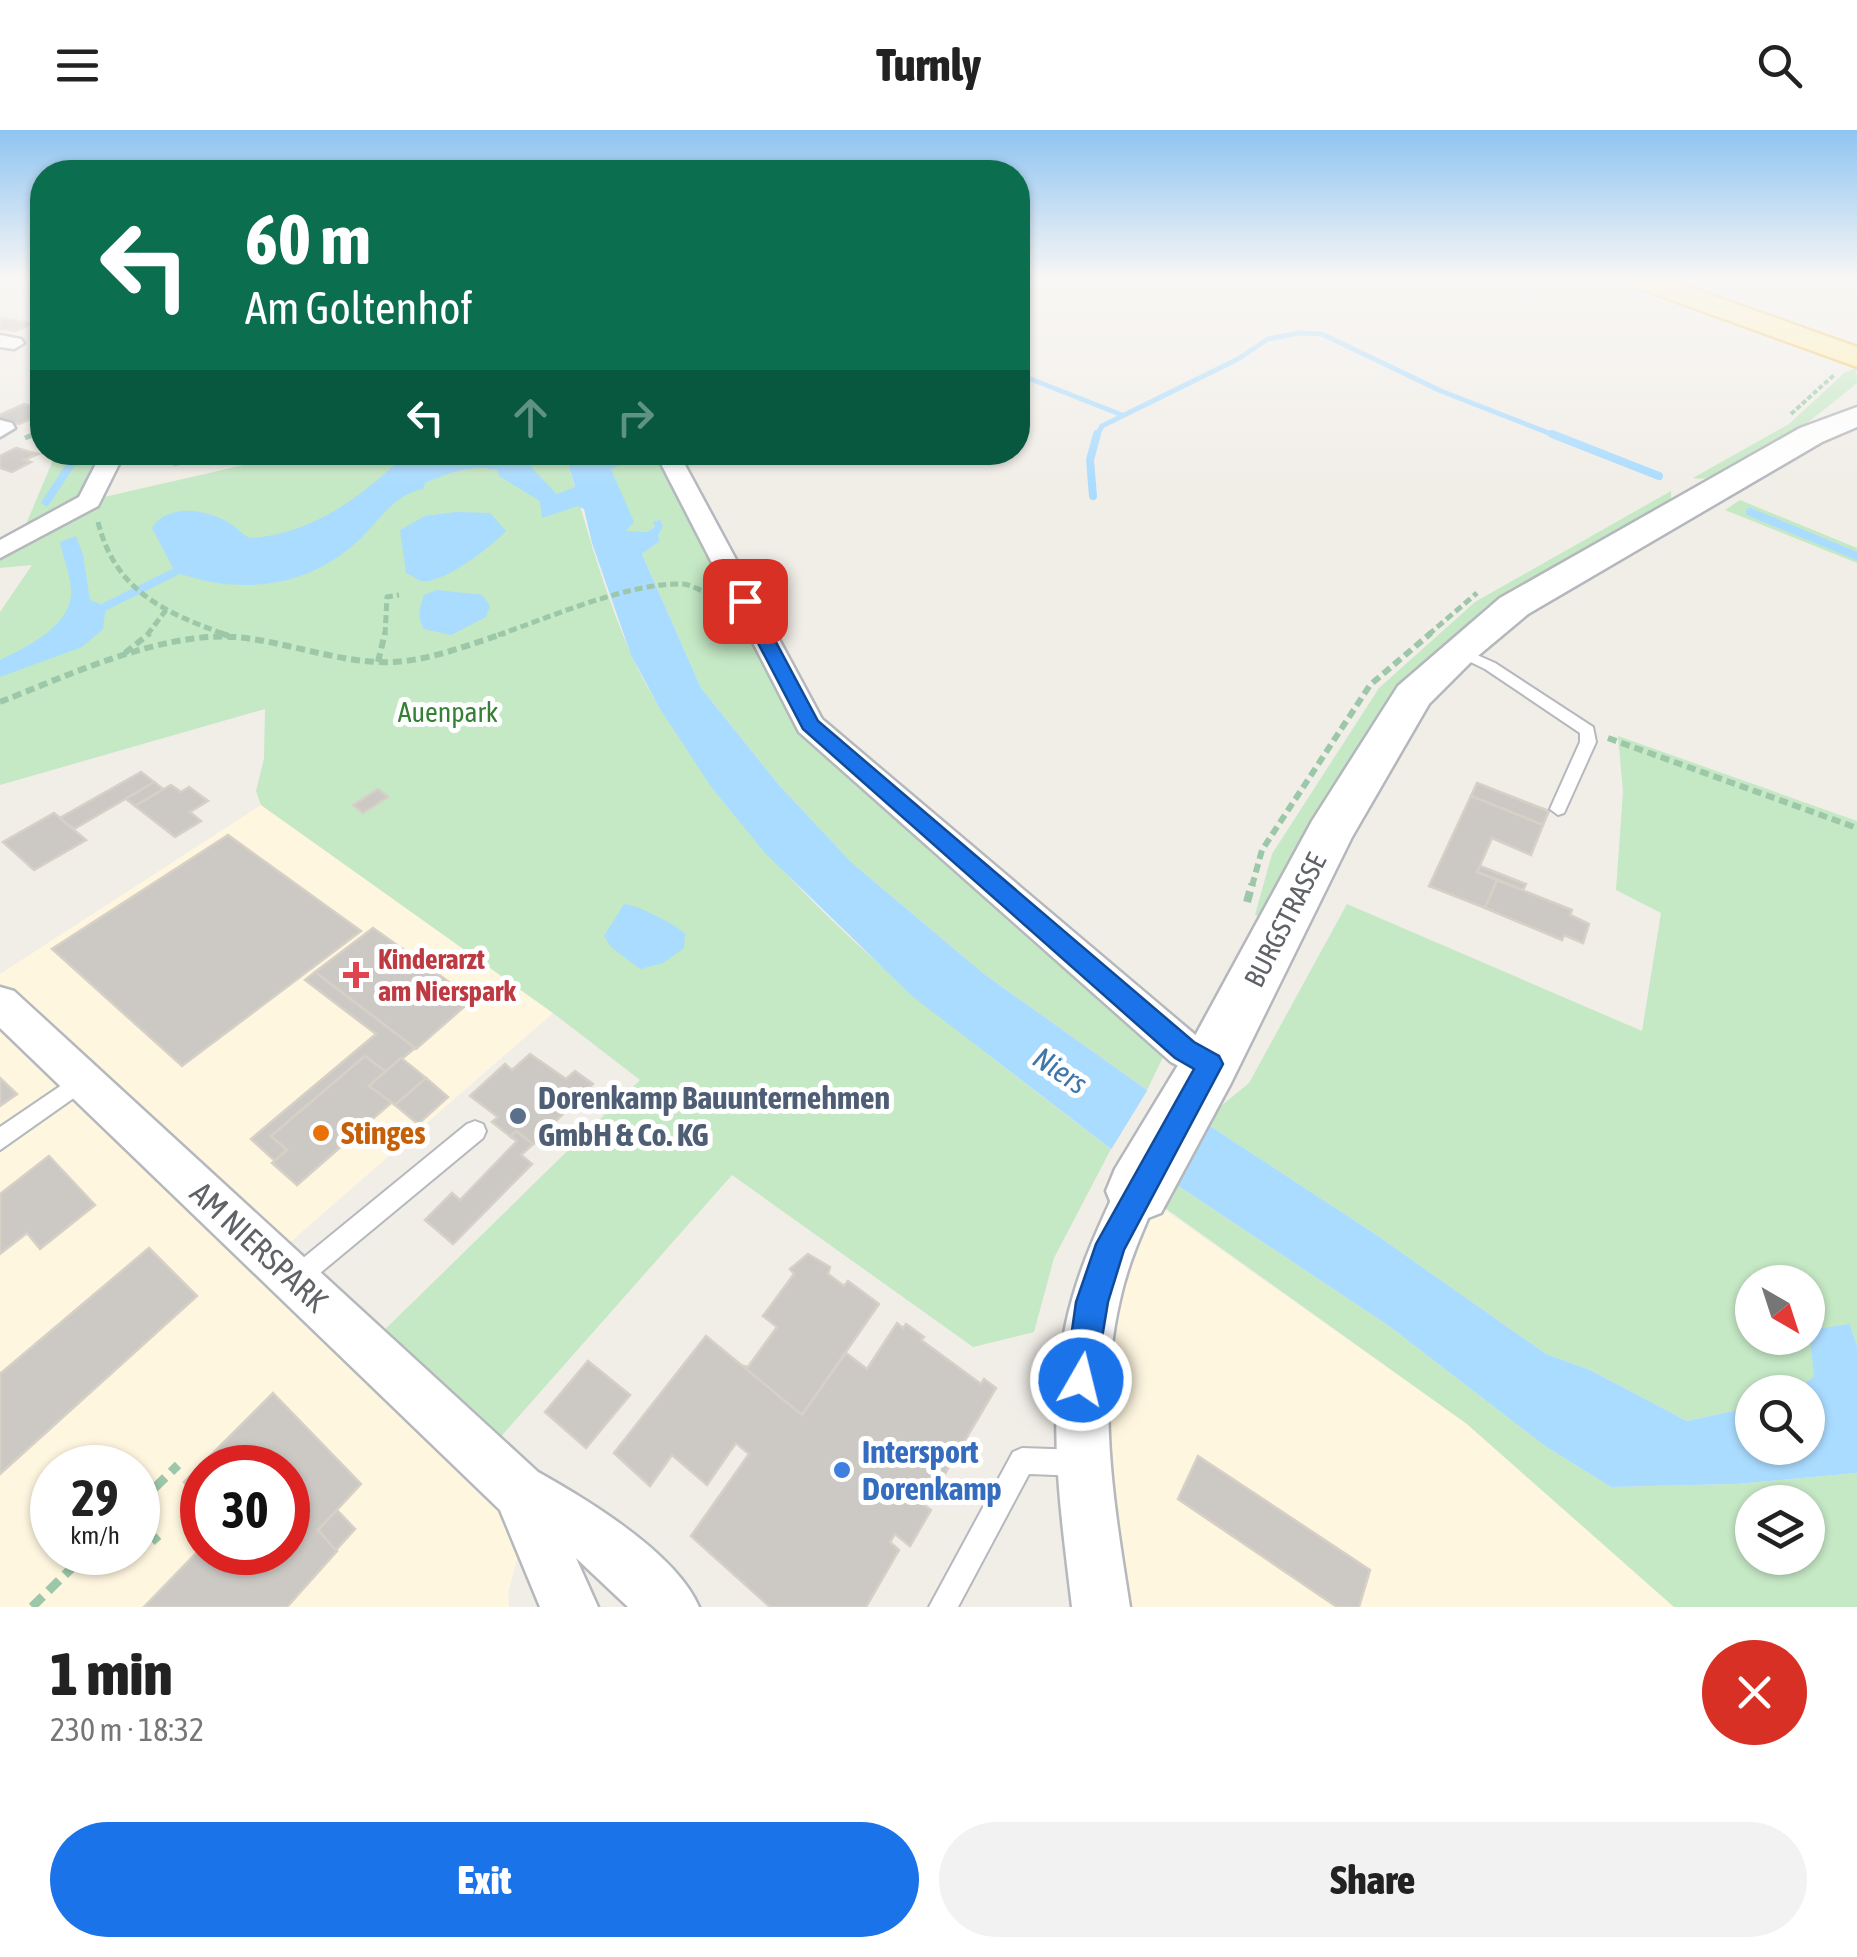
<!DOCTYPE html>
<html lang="en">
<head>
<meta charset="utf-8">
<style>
  body { margin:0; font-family:"Asap Condensed",sans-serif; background:#f2f2f2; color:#222; height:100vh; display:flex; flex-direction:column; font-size:38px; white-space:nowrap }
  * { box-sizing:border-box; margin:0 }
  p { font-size:32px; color:#767676 }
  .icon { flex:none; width:55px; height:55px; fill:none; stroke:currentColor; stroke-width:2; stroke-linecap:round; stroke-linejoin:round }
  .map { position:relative; height:1477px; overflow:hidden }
  .details { display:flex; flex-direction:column; background:#fff; flex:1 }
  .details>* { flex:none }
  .guide { position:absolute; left:30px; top:30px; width:1000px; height:305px; border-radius:40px; box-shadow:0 2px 8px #0004; background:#0b6e4f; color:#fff; overflow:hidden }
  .needle { width:65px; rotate:141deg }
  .controls { position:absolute; left:1735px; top:1135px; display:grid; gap:20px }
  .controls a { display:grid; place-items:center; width:90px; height:90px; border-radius:50%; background:#fff; box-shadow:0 2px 8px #0004; font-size:50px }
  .speed { position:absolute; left:30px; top:1315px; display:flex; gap:20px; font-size:50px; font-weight:700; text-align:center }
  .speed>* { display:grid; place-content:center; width:130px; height:130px; border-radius:50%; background:#fff; box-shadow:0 2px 8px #0004; line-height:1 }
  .speed small { font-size:25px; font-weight:400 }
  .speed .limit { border:15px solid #d22; background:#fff; color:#111 }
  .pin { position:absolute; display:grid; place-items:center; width:85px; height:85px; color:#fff; margin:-42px; border-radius:20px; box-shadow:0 5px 15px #0006 }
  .me { position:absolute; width:110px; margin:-55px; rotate:8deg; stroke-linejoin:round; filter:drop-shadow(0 0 8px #0008) }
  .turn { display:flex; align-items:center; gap:35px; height:210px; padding:0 50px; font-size:45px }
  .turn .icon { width:130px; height:130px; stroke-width:2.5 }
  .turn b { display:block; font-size:70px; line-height:85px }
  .lanes { display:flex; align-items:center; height:95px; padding:0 50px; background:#0003; justify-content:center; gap:50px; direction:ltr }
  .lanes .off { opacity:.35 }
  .round { display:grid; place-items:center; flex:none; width:105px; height:105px; border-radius:52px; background:#f2f2f2 }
  .overview { display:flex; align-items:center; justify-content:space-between; height:170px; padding:0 50px }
  h1 { font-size:60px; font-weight:800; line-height:75px }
  .primary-button { display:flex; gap:20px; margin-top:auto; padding:20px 50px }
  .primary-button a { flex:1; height:115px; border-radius:60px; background:#1a73e8; color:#fff; font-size:40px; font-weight:800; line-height:115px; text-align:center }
  .primary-button a+a { background:#f2f2f2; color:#222 }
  header { display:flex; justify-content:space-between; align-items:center; height:130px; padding:0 50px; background:#fff; font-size:45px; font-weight:800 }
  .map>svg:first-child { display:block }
</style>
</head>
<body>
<header><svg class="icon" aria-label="menu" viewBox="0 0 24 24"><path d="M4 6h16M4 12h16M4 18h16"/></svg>Turnly<svg class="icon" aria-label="search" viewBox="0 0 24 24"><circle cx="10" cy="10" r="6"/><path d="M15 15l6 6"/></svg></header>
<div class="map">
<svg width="1857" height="1477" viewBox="0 0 1857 1477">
  <rect width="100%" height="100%" fill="#f1eee8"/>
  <!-- commercial -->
  <g fill="#fef6df" fill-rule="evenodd">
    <path d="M261,675l292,208 -281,245 254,268 -18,67 1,14h-509v-633zM52,1338h86v84h-86zM202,1338h86v84h-86z"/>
    <path d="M1138,1061l329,233 207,183h-573l-20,-144z"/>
  </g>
  <!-- green -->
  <g fill="#c5e8c5" fill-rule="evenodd">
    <path d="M1856,238l1,15c-30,25 -126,104 -164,95l96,-54 55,-51z"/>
    <path d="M56,323h58l-23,47 206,-47h268c19,67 38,136 66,201 14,32 34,62 53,91 111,168 270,284 427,404l-57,109 -20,74 -61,15 -241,-172 -250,283 -116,-110 274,-268 -87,-67 -292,-208 -5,-14 8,-32 1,-50 -265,76v-173l32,-47 -32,3v-21l24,-18z"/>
    <path d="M613,323h42l147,277 364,321 -19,39 -163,-116 -133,-112 -72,-77 -78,-97 -59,-134 18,-13 -2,-5 5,-10 -4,-6 -5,1 1,6 -8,5h-22l-14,-64 9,-14z"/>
    <path d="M1671,361v11l-185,104 -89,84 -136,227 -6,-2 17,-61 107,-166 96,-86z"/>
    <path d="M1740,370l117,48v15l-132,-53z"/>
    <path d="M1618,606l239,85v525l-7,-22 -36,52 -20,16h-42v15l-65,14 -97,-51 -44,-16 -171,-120 -165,-108 11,-20 28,-23 98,-179 295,127 19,-118 -45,-23 7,-98zM1752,1152h56v56h-56z"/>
    <path d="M1177,1055l212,141 156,120 66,41 125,-3 121,-11v134h-183l-207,-183 -302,-216zM1752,1372h56v56h-56z"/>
  </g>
  <!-- water -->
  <g fill="#aadcff">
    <path d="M401,323h125l6,15 25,26 18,-7 -10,-34 55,1 4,9 -13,6 23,53 -8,9 21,1 8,-5 -2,-6 7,-1 3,6 -5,10 2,5 -18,13 59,134 78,97 72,77 133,112 163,116 63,36 165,108 171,120 44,16 97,51 65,-14v41h56v-56h-14l20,-16 -5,-46 41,-6 7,22v127l-121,11 -125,3 -66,-41 -156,-120 -212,-141 -66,-36 -199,-153 -146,-142 -54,-66 -52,-79 -29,-54 -39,-112 -8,-34 -6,-3 -36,12 -2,-17 -41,-25 -2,-6c-26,-6 -47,3 -72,13l-2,6c-31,6 -44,33 -66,53 -52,47 -118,53 -182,30l-23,-44c16,-25 54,-19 77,-5 8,4 12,11 21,15 59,-3 107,-38 150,-78z"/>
    <path d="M456,382l34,1 16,18c-14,15 -64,54 -85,50 -5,-2 -10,-6 -15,-8l-6,-43 25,-14z"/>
    <path d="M76,406l7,19 7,45 16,6 -3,23 -21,18 -82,30v-17c27,-13 74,-35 71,-71 -1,-15 -8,-32 -11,-47z"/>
    <path d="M437,460l45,5 8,11 -4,11 -35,18 -27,-6c-7,-13 -5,-20 0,-34z"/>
    <path d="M624,774c13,1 53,21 61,30l-1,14 -21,15 -23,6 -29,-22 -7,-11z"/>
  </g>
  <!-- pier -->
  <path fill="#f1eee8" d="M1150,956l62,36 -37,68 -66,-37z"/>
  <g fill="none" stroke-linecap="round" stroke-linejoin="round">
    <!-- stream-far1 -->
    <g stroke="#aadcff" stroke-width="5">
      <path d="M1018,244l104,41"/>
      <path d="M1096,307l6,-11 136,-67 30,-20 30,-6 24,1 119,57 118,46"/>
    </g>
    <!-- stream -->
    <g stroke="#aadcff" stroke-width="8">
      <path d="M1552,304l107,42"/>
      <path d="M1093,366l-3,-36 7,-26"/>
      <path d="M46,372l33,-50"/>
      <path d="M1750,382l107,44"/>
      <path d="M106,476l69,-34"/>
    </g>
  </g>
  <!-- building -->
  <g fill="#ccc9c5" stroke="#d6d0c6" stroke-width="2.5">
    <path d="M0,188l34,5 -18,8 -16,-2z"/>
    <path d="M24,274l18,5v5l-23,10 -19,-5v-4z"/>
    <path d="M16,318l22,6 -14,6 7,2 -19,10 -12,-4v-12z"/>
    <path d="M174,322h62l-61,13z"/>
    <path d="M141,642l13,10 -80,47 -14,-11z"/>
    <path d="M154,652l9,7 -28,17 -9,-7z"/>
    <path d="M1477,653l72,28 -6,14 -72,-29z"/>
    <path d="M171,655l10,7 8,-5 19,14 -18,11 11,9 -26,16 -40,-31z"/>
    <path d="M378,659l10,8 -25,16 -10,-8z"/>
    <path d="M1471,666l72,29 -12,30 -39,-17 -15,34 20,8 -12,28 -56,-22z"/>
    <path d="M54,683l32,27 -52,30 -31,-28z"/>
    <path d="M228,705l133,96 -179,135 -130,-117z"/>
    <path d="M1480,736l46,18 -3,6 -46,-18z"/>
    <path d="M1497,750l75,30 -2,5 19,9 -6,19 -19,-8 -2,5 -77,-32z"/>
    <path d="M373,798l100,71 -57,50 -101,-77z"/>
    <path d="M315,842l100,76 -29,24 -21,-16 -94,80 16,14 -12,11 -24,-22 125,-105 -71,-54z"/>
    <path d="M530,924l36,25 9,-8 18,13 -60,60 -17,-13 -5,6 -19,-15 6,-5 -28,-21 35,-32 7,6z"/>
    <path d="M365,926l21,16 -17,14 23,16 -95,83 -25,-22 15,-13 -16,-14z"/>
    <path d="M401,928l25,20 -31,27 -26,-19z"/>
    <path d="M0,948l17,16 -17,12z"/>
    <path d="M426,948l22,19 -30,27 -23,-19z"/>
    <path d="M516,1001l17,13 -12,11 11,9 -79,80 -28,-24 27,-27 8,7 57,-59 -6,-4z"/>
    <path d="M49,1026l46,49 -55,44 -13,-16 -27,21v-60z"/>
    <path d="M149,1118l48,48 -197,178v-100z"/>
    <path d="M808,1124l22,13 -2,7 16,12 4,-5 31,23 -77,111 -63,-50 9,2 29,-40 -14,-11 31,-42 -4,-5z"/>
    <path d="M897,1193l6,5 3,-4 18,13 -3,3 60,44 3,-5 12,9 -66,111 -9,-8 -5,8 15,11 -21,36 -15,-12 -5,8 9,8 -33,57h-96l-79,-71 58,-82 -13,-11 -29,42 -35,-30 -22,31 -36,-33 92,-117 96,79 44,-62 21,16z"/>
    <path d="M588,1231l42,34 -44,53 -41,-36z"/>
    <path d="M273,1263l88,91 -43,46 19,21 -50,56h-143l58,-60v5h86v-84h-86v35l-18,-21z"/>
    <path d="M1198,1326l172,114 -11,37h-22l-159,-108z"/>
    <path d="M337,1380l18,19 -19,21 -18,-20z"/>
  </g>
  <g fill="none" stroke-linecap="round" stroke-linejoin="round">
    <!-- lane casing -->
    <g stroke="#b5b8bc" stroke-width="4">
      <g id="lane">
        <path d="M1459,517l36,16 98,64 3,15 -32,71 -6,2 -8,-6 30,-67v-9l-95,-64 -31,-15v-6z"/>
        <path d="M81,942l7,2 3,7 -3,7 -88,62v-23z"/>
        <path d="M475,991l8,3 3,7 -3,7 -181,150 -8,4 -8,-4 -4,-8 4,-8 181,-148z"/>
        <path d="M1022,1318l59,2 9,4 4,9 -4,9 -9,4 -52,-2 -71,133h-29l84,-155z"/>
      </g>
    </g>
    <!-- street casing -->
    <g stroke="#b5b8bc" stroke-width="5">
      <g id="street">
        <path d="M0,205l21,4 3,4 -10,6 -14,-2z"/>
        <path d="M0,290l12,3 3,5 -15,9z"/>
        <path d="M102,322h23l-27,54 -98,52v-18l79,-43z"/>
        <path d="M655,322h23l144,267 377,319 25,14 6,13 -6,13 -14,5 -39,-21 -372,-330z"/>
        <path d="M0,857l14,4 524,481c50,28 138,81 161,135h-71l-52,-49 22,49h-58l-40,-97 -500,-482z"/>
        <path d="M1138,1040l16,6 6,15c-15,35 -32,71 -40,109 -24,102 -6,205 10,307h-58c-12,-103 -29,-210 1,-311 12,-42 31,-81 49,-120z"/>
      </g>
    </g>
    <!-- secondary casing -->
    <g stroke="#b4b7bc" stroke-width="5">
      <path id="secondary" d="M1857,277v20l-35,15 -294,172 -55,46 -44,44 -77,133 -121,246 -70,130 -23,9 -23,-9 -9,-22 9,-22 74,-122 123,-226 86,-135 102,-88 300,-170z"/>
    </g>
    <!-- primary casing -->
    <g stroke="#f1c560" stroke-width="5">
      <path id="primary" d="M1626,149h40l191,68v20l-227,-82z"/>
    </g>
    <!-- path-far4 -->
    <g stroke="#9cc7a8" stroke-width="4" stroke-dasharray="5 2.5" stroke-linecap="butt">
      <path d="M1791,284l43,-39"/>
      <path d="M28,307l14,-5"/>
    </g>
    <!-- path-far3 -->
    <g stroke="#9cc7a8" stroke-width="5" stroke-dasharray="8 4" stroke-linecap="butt">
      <path d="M25,308l10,-4"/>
      <path d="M98,392c17,69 67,91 129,113"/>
      <path d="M147,505l19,-25"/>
      <path d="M385,505l2,-38 12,-2"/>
      <path d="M498,505c50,-17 132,-53 185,-51 10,1 20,8 29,12"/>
      <path d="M1428,505l49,-42"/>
    </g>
    <!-- path-far2 -->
    <g stroke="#9cc7a8" stroke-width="6" stroke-dasharray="9 5" stroke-linecap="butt">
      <path d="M220,503l12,4"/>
      <path d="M125,523l25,-20"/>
      <path d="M378,532l7,-29"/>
      <path d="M0,572c69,-27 160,-70 235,-65 48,4 95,23 144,25 43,2 86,-16 126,-29"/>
      <path d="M1608,608l249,90"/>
      <path d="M1252,756l10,-36 108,-165 61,-52"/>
    </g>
    <!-- path-far1 -->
    <path stroke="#9cc7a8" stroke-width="8" stroke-dasharray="11 6" stroke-linecap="butt" d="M1247,772l5,-18"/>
    <!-- path -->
    <g stroke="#9cc7a8" stroke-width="9" stroke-dasharray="15 8" stroke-linecap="butt">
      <path d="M138,1374l40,-39"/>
      <path d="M138,1389l20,23"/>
      <path d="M32,1477l56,-55"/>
    </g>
    <!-- lane -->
    <use href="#lane" fill="#fff" fill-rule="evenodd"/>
    <!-- street -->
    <use href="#street" fill="#fff" fill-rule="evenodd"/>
    <!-- secondary -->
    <use href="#secondary" fill="#fff" fill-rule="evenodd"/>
    <!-- primary -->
    <use href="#primary" fill="#fff0af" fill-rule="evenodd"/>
  </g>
  <!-- sky -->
  <linearGradient id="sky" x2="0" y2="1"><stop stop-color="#8fc4f1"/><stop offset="0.42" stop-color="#f9f7f5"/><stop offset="1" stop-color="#f9f7f5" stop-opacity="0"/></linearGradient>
  <rect width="1857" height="356" fill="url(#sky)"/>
  <!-- route -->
  <path fill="#1a73e8" stroke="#114b97" stroke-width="2.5" d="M745,466l9,5 64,120 376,321 25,14 4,8 -99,186 -16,52 -15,90 -12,5 -11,-5 -5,-12 11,-78 20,-58 98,-175 -19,-11 -372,-329 -67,-128z"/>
  <!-- markers -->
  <path fill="#e0444e" stroke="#fff" stroke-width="4" d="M351 830h10v10h10v10h-10v10h-10v-10h-10v-10h10z"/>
  <circle fill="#5c6f8a" stroke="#fff" stroke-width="4" cx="518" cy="986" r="10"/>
  <circle fill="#e8710a" stroke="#fff" stroke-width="4" cx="321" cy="1003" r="10"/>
  <circle fill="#3f7fe0" stroke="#fff" stroke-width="4" cx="842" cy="1340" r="10"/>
  <g text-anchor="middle" stroke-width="10" stroke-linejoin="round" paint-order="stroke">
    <!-- park labels -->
    <g font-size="28" fill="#348136" stroke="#fff">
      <text x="448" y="592">Auenpark</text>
    </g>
    <!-- street labels -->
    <g font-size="28" fill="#5f6368" stroke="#fff">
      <text transform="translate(1285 790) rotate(-63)" y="10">BURGSTRASSE</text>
    </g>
    <!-- health labels -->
    <g font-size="28" font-weight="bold" fill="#be3a42" stroke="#fff" text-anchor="start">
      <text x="378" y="839">Kinderarzt<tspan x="378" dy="32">am Nierspark</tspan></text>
    </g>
    <!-- water labels -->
    <g font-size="30" font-style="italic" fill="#4176a9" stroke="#fff">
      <text transform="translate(1060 941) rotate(34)" y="10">Niers</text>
    </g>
    <!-- near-service labels -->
    <g font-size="32" font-weight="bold" fill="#4e5e75" stroke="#fff" text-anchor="start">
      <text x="538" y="979">Dorenkamp Bauunternehmen<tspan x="538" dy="37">GmbH &amp; Co. KG</tspan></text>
    </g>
    <!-- near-food labels -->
    <g font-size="32" font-weight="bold" fill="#c56008" stroke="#fff" text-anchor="start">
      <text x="341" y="1014">Stinges</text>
    </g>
    <!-- near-street labels -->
    <g font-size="32" fill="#5f6368" stroke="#fff">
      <text transform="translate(259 1117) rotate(43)" y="11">AM NIERSPARK</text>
    </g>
    <!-- near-shop labels -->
    <g font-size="32" font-weight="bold" fill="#366cbe" stroke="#fff" text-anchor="start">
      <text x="862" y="1333">Intersport<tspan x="862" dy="37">Dorenkamp</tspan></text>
    </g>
  </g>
</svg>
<div class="controls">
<a><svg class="needle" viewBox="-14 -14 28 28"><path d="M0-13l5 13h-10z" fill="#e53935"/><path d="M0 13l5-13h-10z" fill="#767676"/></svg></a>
<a><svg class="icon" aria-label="search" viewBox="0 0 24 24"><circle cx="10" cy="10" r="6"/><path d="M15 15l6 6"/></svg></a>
<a><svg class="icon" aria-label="layers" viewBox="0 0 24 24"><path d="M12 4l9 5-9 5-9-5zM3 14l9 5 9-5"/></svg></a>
</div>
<div class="speed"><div>29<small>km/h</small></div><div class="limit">30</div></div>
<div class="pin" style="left:745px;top:471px;background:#d93025"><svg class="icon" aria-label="arrive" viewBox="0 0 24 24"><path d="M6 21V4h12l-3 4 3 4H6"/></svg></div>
<svg class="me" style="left:1081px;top:1250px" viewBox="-20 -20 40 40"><circle r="17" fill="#1a73e8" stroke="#fff" stroke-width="3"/><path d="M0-11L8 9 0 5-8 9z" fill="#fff"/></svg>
<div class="guide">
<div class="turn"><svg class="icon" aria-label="left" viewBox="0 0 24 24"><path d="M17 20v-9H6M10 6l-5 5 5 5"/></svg><div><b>60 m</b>Am Goltenhof</div></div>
<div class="lanes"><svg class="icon" aria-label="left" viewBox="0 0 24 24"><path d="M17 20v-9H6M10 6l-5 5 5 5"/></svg><svg class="icon off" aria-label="ahead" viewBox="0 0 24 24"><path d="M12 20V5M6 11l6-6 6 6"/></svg><svg class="icon off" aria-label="right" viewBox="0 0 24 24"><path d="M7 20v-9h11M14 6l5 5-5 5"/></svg></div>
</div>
</div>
<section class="details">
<div class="overview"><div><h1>1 min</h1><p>230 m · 18:32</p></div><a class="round" style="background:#d93025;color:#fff"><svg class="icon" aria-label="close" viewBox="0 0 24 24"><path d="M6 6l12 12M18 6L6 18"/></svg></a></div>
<div class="primary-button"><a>Exit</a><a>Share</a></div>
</section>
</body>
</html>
